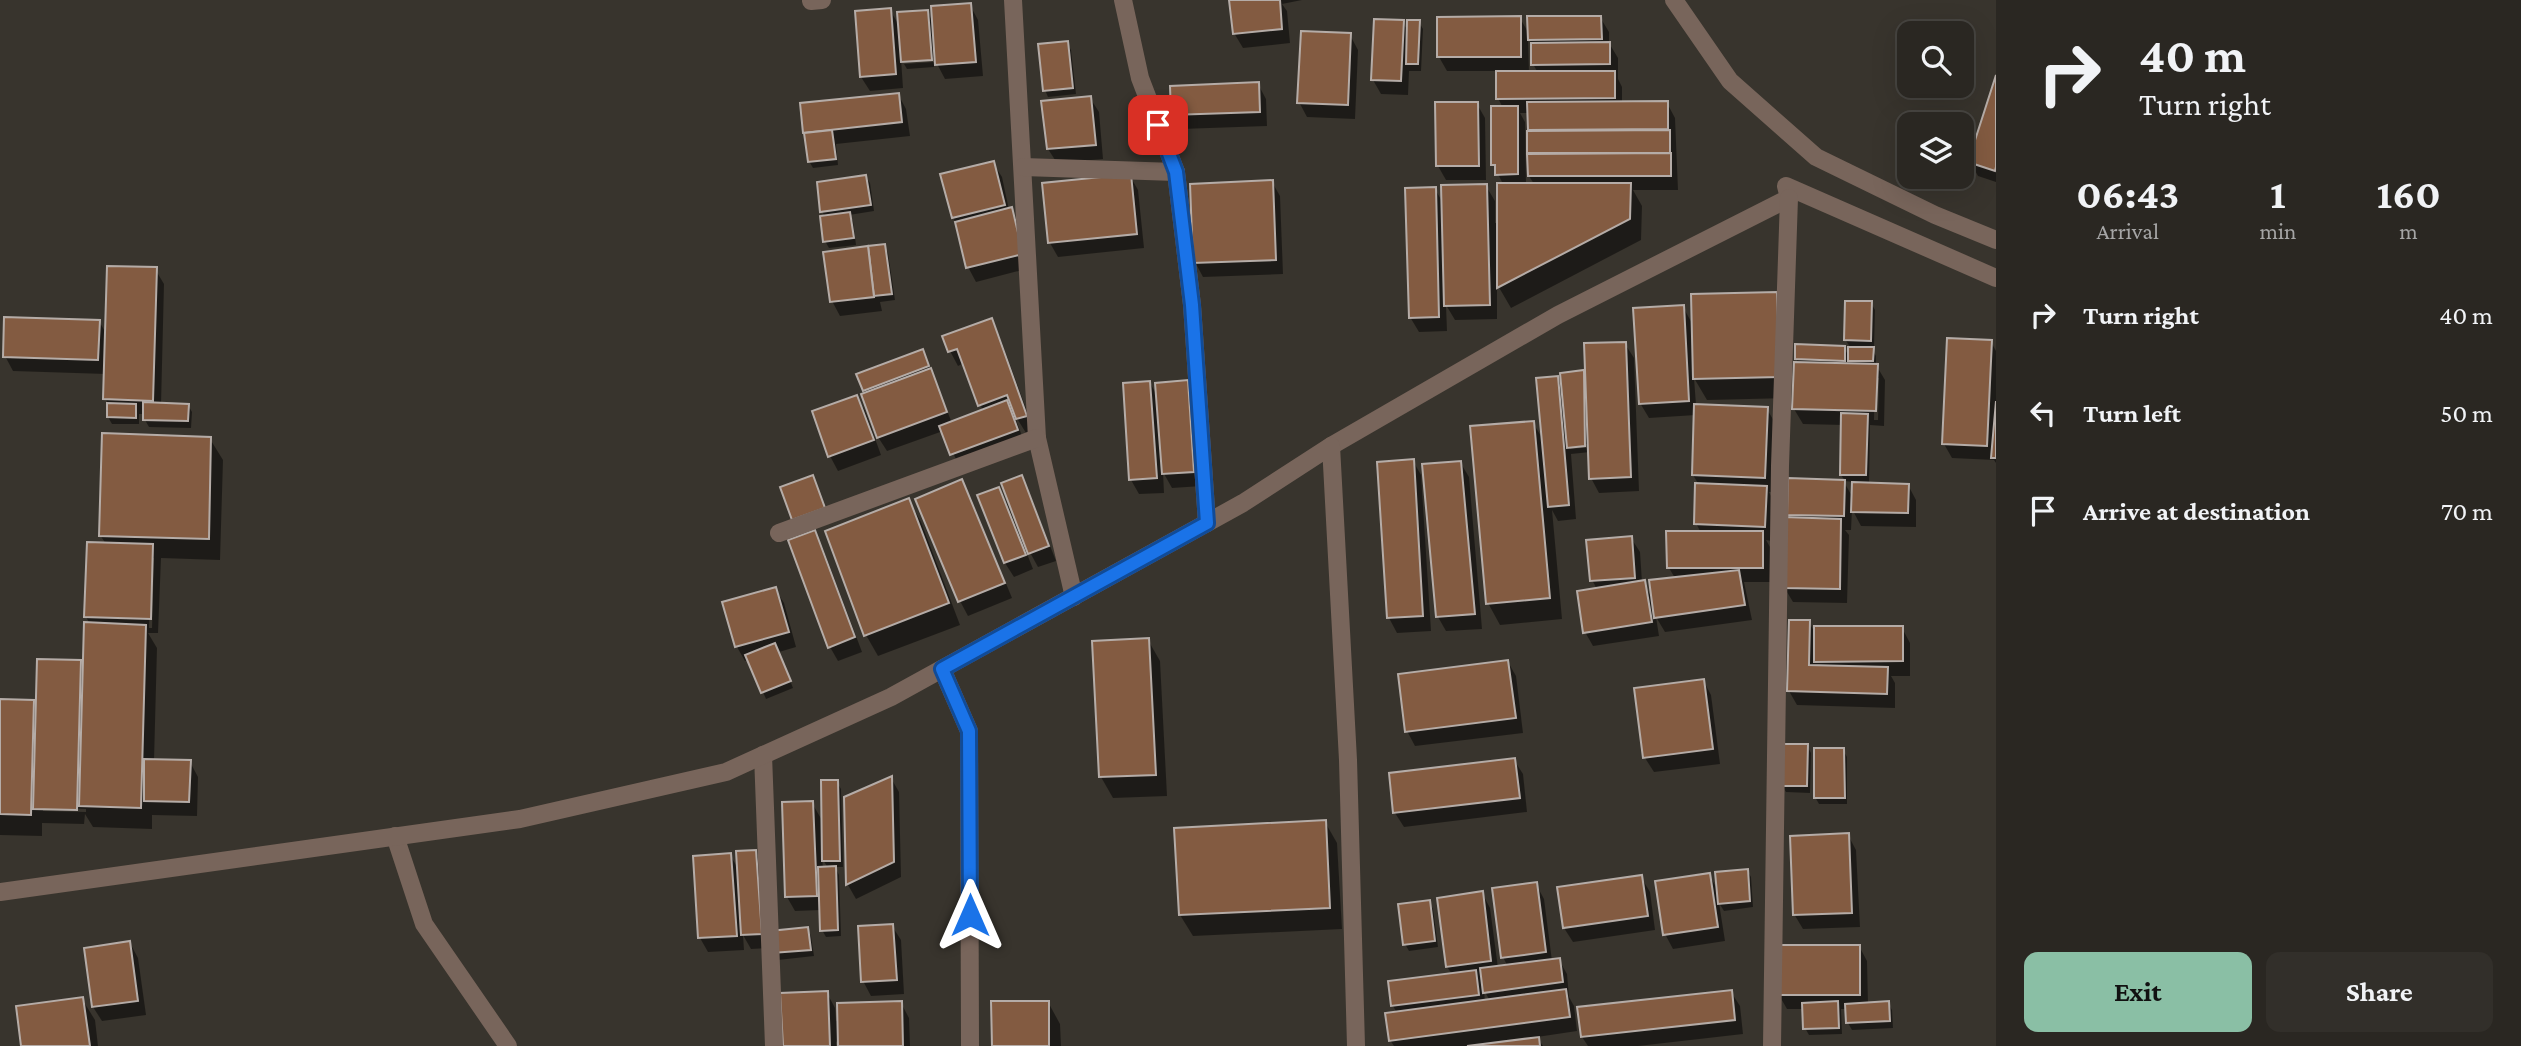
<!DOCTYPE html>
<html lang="en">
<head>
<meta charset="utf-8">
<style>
  body { margin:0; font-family:"Crimson Pro",serif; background:#322f2a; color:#f1f3f6; height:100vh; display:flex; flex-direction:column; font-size:26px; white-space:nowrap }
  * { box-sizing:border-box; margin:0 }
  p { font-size:23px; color:#a5a5a5 }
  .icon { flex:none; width:38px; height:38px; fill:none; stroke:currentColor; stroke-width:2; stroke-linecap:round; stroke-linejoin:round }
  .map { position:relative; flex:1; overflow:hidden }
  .side { display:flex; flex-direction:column; background:#2a2722; width:525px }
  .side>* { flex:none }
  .banner { background:#2a2722; color:#f1f3f6; overflow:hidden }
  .buttons { position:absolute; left:1897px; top:21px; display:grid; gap:14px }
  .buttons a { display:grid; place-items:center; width:77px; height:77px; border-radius:14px; background:#2a2722; box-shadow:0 7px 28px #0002,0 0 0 2px #464440; font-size:35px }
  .pin { position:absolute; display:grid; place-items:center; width:60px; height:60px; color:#fff; margin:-30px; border-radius:14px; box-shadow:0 4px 10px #0006 }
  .me { position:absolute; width:77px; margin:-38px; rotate:0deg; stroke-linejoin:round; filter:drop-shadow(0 0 5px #0008) }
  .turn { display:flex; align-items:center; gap:24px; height:147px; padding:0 28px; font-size:32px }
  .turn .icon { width:91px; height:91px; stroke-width:2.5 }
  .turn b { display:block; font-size:49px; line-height:60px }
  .eta { display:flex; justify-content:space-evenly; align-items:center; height:119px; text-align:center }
  .eta b { font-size:42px; font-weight:700; line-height:49px }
  .cta { display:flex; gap:14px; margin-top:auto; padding:14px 28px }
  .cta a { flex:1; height:80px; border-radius:14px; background:#8abfa5; color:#111; font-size:28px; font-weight:700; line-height:80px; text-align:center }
  .cta a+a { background:#322f2a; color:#f1f3f6 }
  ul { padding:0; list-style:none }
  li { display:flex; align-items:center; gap:21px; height:98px; padding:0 28px }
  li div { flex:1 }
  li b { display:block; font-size:26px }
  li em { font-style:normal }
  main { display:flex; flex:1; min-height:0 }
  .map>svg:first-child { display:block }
</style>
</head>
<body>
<main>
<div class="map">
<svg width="1996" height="1046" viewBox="0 0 1996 1046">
  <rect width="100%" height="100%" fill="#38342d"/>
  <!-- shadow -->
  <g fill="#0007" fill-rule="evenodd">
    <path d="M1235,0h67l-20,4 5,7 3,32 -47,5 -9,-15z"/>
    <path d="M970,5l8,15 5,56 -38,3 -9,-17 4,-4 -37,2v3l-2,-4 2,29 -33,3 -9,-14 29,-67 10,17 27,-16 7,13z"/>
    <path d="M1600,17l9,15v11l9,15v21l4,8v16h45l8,15 3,72h-45l9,16 -1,34 -130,68 -14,-24v35l-42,1 -9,-15 1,26 -28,1 -9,-15 25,-128 8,14 43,-17 9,15v22h4l4,-39 -10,-20 10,-56 -5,-10v-27h-51l-8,-14 81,-39 9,16zM1528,38l5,8v18l5,9h-9zM1520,113h9v63l5,8h-8l-1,-62z"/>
    <path d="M1402,22l7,10 10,-10 4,7 -2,42h-12l-1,24 -27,-1 -8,-14z"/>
    <path d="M1350,35l8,15 -3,69 -48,-2 -8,-15z"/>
    <path d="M1067,43l4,7 5,44 -28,3 -3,-7z"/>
    <path d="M934,62v5l-27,2 -3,-5z"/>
    <path d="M1996,81v101l-18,-6 -8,-14z"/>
    <path d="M1258,84l8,15 1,27 -86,3 -8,-14z"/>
    <path d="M898,94l8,15 4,27 -74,8 2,21 -25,3 -4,-7 -4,-29z"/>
    <path d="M1090,98l9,14 4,47 -46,4 -9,-14z"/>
    <path d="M1477,104l8,14 1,62h-40l-8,-14z"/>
    <path d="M993,163l9,14 7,33 11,14 10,44 -54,14 -8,-15 -11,-43 -4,-6z"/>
    <path d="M1130,176l8,14 6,58 -86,9 -8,-14z"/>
    <path d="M866,177l4,6 4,28 -25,4 4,6 3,24 -27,3 -4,-7v-24l-3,-6z"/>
    <path d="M1272,182l8,14 3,78 -80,3 -8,-15z"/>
    <path d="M884,246l4,7 7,47 -15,2 2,9 -42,5 -8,-15 -7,-47z"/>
    <path d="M155,269l9,15 -3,121h27l4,7 -1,16 -42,-1 -4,-7v-6h-6v10h-27l-4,-7 1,-12 -4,-7 1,-24 -93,-3 -8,-15 94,-35 8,14z"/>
    <path d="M1776,294l14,104 -83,2 -13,-22 2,27 71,4 8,14 -3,69h-3l5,10 -2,39 -6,-1 4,7v35h-26l8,38 -87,12 -9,-15 3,19 -66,10 -8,-14 12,-43 -5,-9 39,-42 9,14 2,30 11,17 22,-21 -6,-10 32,-35 -5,-10 3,-38 -6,-10 3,-60 -47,3 -9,-15 43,-96 10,18z"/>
    <path d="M1871,303l4,7 -1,37h-3l5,9v9l9,15 -1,46 -14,-1 -1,59 39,1 8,15v27l-55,-1 -9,-17 -1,21h-6l4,5 -2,68 -54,-1 -9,-15 8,-68 -3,-5 55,-32 9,16 1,-16 -9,-1 -4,-6 2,-50 -40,-1 -9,-15 5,-45 -3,-5 48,-11 6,10v-11l-5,-8zM1875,378h4l-1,42h-4z"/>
    <path d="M991,321l8,14 35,95 -8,3 -8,-13h-2l9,24 -65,24 -17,-37 -56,20 -9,-14 -14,-47 62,-32 26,65 31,-12 -19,-48 -6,3 -8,-15z"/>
    <path d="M1991,342l5,9v112l-2,-3 -42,-2 -8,-14z"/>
    <path d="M1625,344l9,14 5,133 -40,2 -8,-15 -1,-26 -19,2 5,65 -18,2 -6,-11 10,109 -62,6 -12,-22 45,-180 11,18 13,-63 6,11 20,-17 4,7zM1594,443v4l-24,2v-3z"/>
    <path d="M1187,382l8,15 7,89 -30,2 -9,-16 1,21 -25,1 -8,-14 -6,-96 25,-1 8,14z"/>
    <path d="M857,397l8,14 16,44 -43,16 -8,-15 -16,-44z"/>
    <path d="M210,439l13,21 -3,100 -59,-2 -3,75h-10l9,15 -3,113 36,1 8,15 -1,39 -45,-1v14l-59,-2 -8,-13 -1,10 -42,-1v13l-42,-1v-134h33l5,9 42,-48 5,7 5,-45 -4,-7 20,-73 -6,-9zM151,558h3l-2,70h-3zM43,807l43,2v3l-43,-1z"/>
    <path d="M1413,461l8,14 10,156 -34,2 -8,-15 -10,-155z"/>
    <path d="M1460,462l9,15 13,152 -36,2 -8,-14z"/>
    <path d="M1021,477l8,15 27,69 -18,6 -11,-20z"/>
    <path d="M962,482l8,14 42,102 -44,18 -8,-15 -42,-101z"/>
    <path d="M999,489l8,14 26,66 -19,8 -9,-14 -25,-67z"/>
    <path d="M909,500l12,22 39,103 -82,31 -12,-21z"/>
    <path d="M814,532l8,14 40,106 -24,9 -8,-14z"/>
    <path d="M775,589l9,14 12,44 -17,5 14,36 -27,11 -17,-39 -4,1 -8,-14 -13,-44z"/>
    <path d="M1809,622l7,13 86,-7 8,15v33h-19l4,7v25l-98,-3 -8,-14z"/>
    <path d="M1148,640l12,21 7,135 -54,2 -12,-21z"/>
    <path d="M1508,662l8,14 7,57 -108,13 -8,-15z"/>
    <path d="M1703,680l8,15 9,69 -66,8 -9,-14 -9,-69z"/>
    <path d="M1807,746l4,7 -1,40 -24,-1 -4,-7z"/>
    <path d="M1843,750l4,7v47h-28l-4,-7z"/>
    <path d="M1514,760l9,14 4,38 -123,15 -9,-14z"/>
    <path d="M891,778l8,14 2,85 -45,22 -8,-14 -2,-87z"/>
    <path d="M837,782l4,7 2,78h-8l4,8 2,61 -15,1 -4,-7 -1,-20 -26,1 -8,-14 25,-94 11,19zM822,858l6,10h-5z"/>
    <path d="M1325,822l12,21 5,86 -149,7 -13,-21z"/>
    <path d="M1848,835l8,15 4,77 -57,2 -9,-15z"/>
    <path d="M755,852l9,15 5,81 -18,1 -8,-14 1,15 -36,2 -8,-14 -5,-80 35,-3 9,15z"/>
    <path d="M1747,870l4,7 2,30 -29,4 -5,-8 6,38 -52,8 -8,-15 44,-59 10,17z"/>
    <path d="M1641,877l9,15 5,38 -82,12 -9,-14z"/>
    <path d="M1536,884l8,15 8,62 7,-1 8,14 2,23 5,9 3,25 -40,6 6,9h-149l-4,-6 7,-27 -4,-7 -3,-23 62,-9 -5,-7 35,-74 8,15 8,60 10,-1 -5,-10zM1484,990l6,11 -5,1z"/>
    <path d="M1429,902l4,7 5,38 -29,4 -4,-7z"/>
    <path d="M892,926l9,14 3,54 -33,2 -8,-15z"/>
    <path d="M807,929l4,7 3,20 -36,4 -4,-7z"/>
    <path d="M130,943l8,15 8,57 -44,6 -9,-14 -7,-58z"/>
    <path d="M1859,946l8,15 1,43 20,-1 4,7 1,18 -41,2 -4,-7 -1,-14h-6l1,25 -33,1 -4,-7 -1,-19h-17l-8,-14z"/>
    <path d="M1731,992l9,14 3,28 -105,12h-50l-6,-9z"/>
    <path d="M827,993l8,15 1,13 65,-18 8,15 1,28h-71l-3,-5v5h-52z"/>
    <path d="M82,999l13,21 3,26h-75z"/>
    <path d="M1048,1002l12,22 1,22h-68z"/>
  </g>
  <!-- building -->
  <g fill="#835b41" stroke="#b5aca7" stroke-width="2">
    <path d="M1229,0h51l2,29 -49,5z"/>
    <path d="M971,3l5,59 -41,3 -4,-59z"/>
    <path d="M891,8l5,66 -36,3 -5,-66z"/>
    <path d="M928,10l4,50 -31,2 -4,-50z"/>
    <path d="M1521,16v41h-84v-40z"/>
    <path d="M1527,16h74l1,23 -74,1z"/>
    <path d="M1374,19l30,1 -3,61 -30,-1z"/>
    <path d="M1407,20h13l-2,44h-12z"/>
    <path d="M1301,31l50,2 -3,72 -51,-2z"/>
    <path d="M1068,41l5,47 -30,3 -5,-47z"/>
    <path d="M1610,42v22l-79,1v-22z"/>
    <path d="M1496,71h119v27l-119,1z"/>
    <path d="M1996,75v92l-1,4 -27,-9z"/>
    <path d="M1259,82l1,30 -89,3 -1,-29z"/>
    <path d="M899,93l3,29 -99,11 -3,-30z"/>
    <path d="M1091,96l5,49 -49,4 -6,-48z"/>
    <path d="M1668,101v28l-140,1 -1,-28z"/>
    <path d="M1435,102h43l1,64h-43z"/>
    <path d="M1491,106h27v68l-23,1v-10h-4z"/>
    <path d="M832,130l4,29 -28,3 -4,-29z"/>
    <path d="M1670,130v23h-143v-22z"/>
    <path d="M1671,153v23h-143l-1,-22z"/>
    <path d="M994,161l11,44 -53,13 -12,-44z"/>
    <path d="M1131,174l6,60 -89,9 -6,-60z"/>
    <path d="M866,175l5,30 -51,7 -3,-30z"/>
    <path d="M1273,180l3,80 -83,3 -3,-79z"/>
    <path d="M1497,183h134l-1,36 -133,69z"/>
    <path d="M1487,184l3,121 -46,1 -3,-121z"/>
    <path d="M1436,187l3,130 -30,1 -4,-130z"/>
    <path d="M1012,207l11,47 -57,14 -11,-46z"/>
    <path d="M850,212l4,26 -31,4 -3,-26z"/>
    <path d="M885,244l7,50 -18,2 -6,-50z"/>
    <path d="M868,246l6,51 -44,5 -7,-50z"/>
    <path d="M107,266l50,1 -4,134 -50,-2z"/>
    <path d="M1777,292l2,85 -86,2 -2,-85z"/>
    <path d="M1845,301h27l-1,40 -27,-1z"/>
    <path d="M1684,305l5,96 -50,3 -6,-96z"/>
    <path d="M4,317l96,3 -2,40 -95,-3z"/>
    <path d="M992,318l35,98 -11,3 -9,-24 -29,11 -21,-57 -9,3 -6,-16z"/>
    <path d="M1947,338l45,2 -5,106 -45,-2z"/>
    <path d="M1626,342l5,135 -42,2 -5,-136z"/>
    <path d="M1795,344l50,2v15l-50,-2z"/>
    <path d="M1848,347h26l-1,14h-25z"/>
    <path d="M923,349l6,17 -66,25 -7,-17z"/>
    <path d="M1794,362l84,2 -2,47 -84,-2z"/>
    <path d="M931,368l16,44 -70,26 -16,-44z"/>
    <path d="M1584,370l1,76 -18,2 -7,-75z"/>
    <path d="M1558,376l11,129 -21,2 -12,-129z"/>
    <path d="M1188,380l6,92 -32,2 -7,-91z"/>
    <path d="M1150,381l7,97 -28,2 -6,-97z"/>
    <path d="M857,395l17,45 -46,17 -16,-46z"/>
    <path d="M1007,400l11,30 -68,25 -11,-29z"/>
    <path d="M1996,401v57h-5z"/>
    <path d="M143,402l46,2 -1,17 -45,-1z"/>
    <path d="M107,403l29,1v14l-29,-1z"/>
    <path d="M1694,404l74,3 -3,71 -73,-3z"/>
    <path d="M1841,413l27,1 -2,61h-26z"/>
    <path d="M1534,421l16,177 -64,6 -16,-178z"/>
    <path d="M102,433l109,4 -2,102 -110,-3z"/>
    <path d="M1414,459l9,157 -36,2 -10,-156z"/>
    <path d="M1461,461l14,153 -39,3 -14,-153z"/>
    <path d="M813,475l12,33 -33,12 -12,-33z"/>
    <path d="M1022,475l27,71 -21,8 -27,-71z"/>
    <path d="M1788,478l57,2 -1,36 -57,-1z"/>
    <path d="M962,479l43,104 -47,19 -43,-103z"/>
    <path d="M1852,482l57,2 -1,29 -57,-1z"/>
    <path d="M1695,483l72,3 -2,41 -71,-3z"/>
    <path d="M999,487l27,68 -22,8 -27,-68z"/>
    <path d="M909,498l40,105 -85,33 -39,-105z"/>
    <path d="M1784,517l57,2 -1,70 -57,-1z"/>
    <path d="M815,530l40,107 -27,11 -40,-108z"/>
    <path d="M1666,531h97v37h-96z"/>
    <path d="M1632,536l3,42 -45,3 -4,-41z"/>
    <path d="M87,542l66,2 -2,75 -67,-2z"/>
    <path d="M1739,570l6,35 -91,13 -5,-38z"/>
    <path d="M1645,580l7,42 -69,11 -6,-42z"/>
    <path d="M776,587l13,45 -54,15 -13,-45z"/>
    <path d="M1789,620h21l-1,45 79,2 -1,27 -100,-3z"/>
    <path d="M84,622l62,3 -5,183 -62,-2z"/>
    <path d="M1814,626h89v35l-89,1z"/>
    <path d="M1149,638l7,137 -57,2 -7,-136z"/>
    <path d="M775,643l16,38 -30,12 -16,-38z"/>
    <path d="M37,659l44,1 -4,150 -44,-1z"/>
    <path d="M1508,660l8,58 -111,14 -7,-58z"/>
    <path d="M1704,679l9,70 -70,9 -9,-70z"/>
    <path d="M0,699l34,1 -3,115 -31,-1z"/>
    <path d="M1781,744h27l-1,42h-26z"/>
    <path d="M1814,748h30l1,50h-31z"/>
    <path d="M1515,758l5,40 -127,15 -4,-40z"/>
    <path d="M144,759l47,1 -2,42 -45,-1z"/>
    <path d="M892,776l2,86 -48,23 -2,-88z"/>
    <path d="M821,780h17l2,81h-18z"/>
    <path d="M813,801l4,95 -32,1 -3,-95z"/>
    <path d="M1326,820l4,88 -151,7 -5,-87z"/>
    <path d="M1849,833l3,80 -59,2 -3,-79z"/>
    <path d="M756,850l6,84 -21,1 -5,-84z"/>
    <path d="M731,853l6,83 -39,2 -5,-82z"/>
    <path d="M836,866l2,64 -18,1 -2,-64z"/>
    <path d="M1748,869l2,32 -32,3 -3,-32z"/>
    <path d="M1710,873l8,54 -55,8 -8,-54z"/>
    <path d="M1642,875l6,41 -85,12 -6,-41z"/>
    <path d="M1537,882l9,70 -45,6 -9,-70z"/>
    <path d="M1483,891l8,70 -45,6 -9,-69z"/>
    <path d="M1430,900l5,41 -32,4 -5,-41z"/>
    <path d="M893,924l4,56 -36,2 -3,-56z"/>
    <path d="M808,927l3,23 -39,3 -2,-22z"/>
    <path d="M130,941l8,60 -46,6 -8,-59z"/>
    <path d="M1776,945h84v50h-83z"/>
    <path d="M1560,958l3,24 -80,11 -3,-25z"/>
    <path d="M1476,970l3,25 -88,11 -3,-25z"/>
    <path d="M1566,989l4,28 -181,24 -4,-28z"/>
    <path d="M1732,990l3,30 -154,17 -4,-30z"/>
    <path d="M828,991l2,55h-47l-3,-53z"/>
    <path d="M83,997l7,49h-69l-5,-40z"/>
    <path d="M902,1001l1,45h-65l-1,-43z"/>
    <path d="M991,1001h58v45h-57z"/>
    <path d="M1838,1001l1,27 -36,1 -1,-26z"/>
    <path d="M1889,1001l1,20 -44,2 -1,-19z"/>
    <path d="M1539,1037l1,9h-73z"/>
  </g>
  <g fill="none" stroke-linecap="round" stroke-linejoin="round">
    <!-- minor -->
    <g stroke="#78655b" stroke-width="18">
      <path d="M1013,0l24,438 37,159"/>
      <path d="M1123,0l17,78 36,94 16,133 15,218"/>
      <path d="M1674,0l56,81 86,76 119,58 61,25"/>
      <path d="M811,1l11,-1"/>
      <path d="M1023,167l153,5"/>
      <path d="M1331,446l227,-131 231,-117 -3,-12 210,92"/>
      <path d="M779,533l258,-95"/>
      <path d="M942,669l27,62 1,315"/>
      <path d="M763,755l11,291"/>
      <path d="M395,836l29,88 84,122"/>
      <path d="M1772,1046l8,-580 9,-268"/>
    </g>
    <!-- tertiary -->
    <path stroke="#78655b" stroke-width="18" d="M0,892l520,-73 206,-47 165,-75 352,-194 88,-57 17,314 8,286"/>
  </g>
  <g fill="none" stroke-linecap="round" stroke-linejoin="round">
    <!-- route casing -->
    <g stroke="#114b97" stroke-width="18">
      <path id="route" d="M970,915l-1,-184 -27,-62 265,-146 -15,-218 -16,-133 -18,-47"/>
    </g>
    <!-- route -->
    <use href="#route" stroke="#1a73e8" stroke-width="12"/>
  </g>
</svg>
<div class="buttons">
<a><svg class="icon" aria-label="search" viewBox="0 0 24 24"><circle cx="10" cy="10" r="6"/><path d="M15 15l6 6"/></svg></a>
<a><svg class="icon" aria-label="layers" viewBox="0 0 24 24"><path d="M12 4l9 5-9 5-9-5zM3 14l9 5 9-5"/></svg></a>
</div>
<div class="pin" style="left:1158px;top:125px;background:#d93025"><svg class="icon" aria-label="arrive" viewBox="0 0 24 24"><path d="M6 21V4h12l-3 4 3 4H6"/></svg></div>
<svg class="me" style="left:970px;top:915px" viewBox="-20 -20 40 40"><path d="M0-17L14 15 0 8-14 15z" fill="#1a73e8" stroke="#fff" stroke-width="4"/></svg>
</div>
<section class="side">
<div class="banner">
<div class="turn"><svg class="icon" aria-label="right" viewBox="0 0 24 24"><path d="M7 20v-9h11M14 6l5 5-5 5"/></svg><div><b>40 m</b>Turn right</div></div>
</div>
<div class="eta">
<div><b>06:43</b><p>Arrival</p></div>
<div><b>1</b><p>min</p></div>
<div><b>160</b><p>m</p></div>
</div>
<ul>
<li><svg class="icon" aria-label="right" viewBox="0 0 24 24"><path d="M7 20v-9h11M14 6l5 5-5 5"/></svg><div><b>Turn right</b></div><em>40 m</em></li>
<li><svg class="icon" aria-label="left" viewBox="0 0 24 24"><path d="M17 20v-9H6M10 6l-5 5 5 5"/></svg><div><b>Turn left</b></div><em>50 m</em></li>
<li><svg class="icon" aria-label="arrive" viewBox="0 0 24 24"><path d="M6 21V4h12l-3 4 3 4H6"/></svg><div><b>Arrive at destination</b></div><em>70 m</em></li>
</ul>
<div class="cta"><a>Exit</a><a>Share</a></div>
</section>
</main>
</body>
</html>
